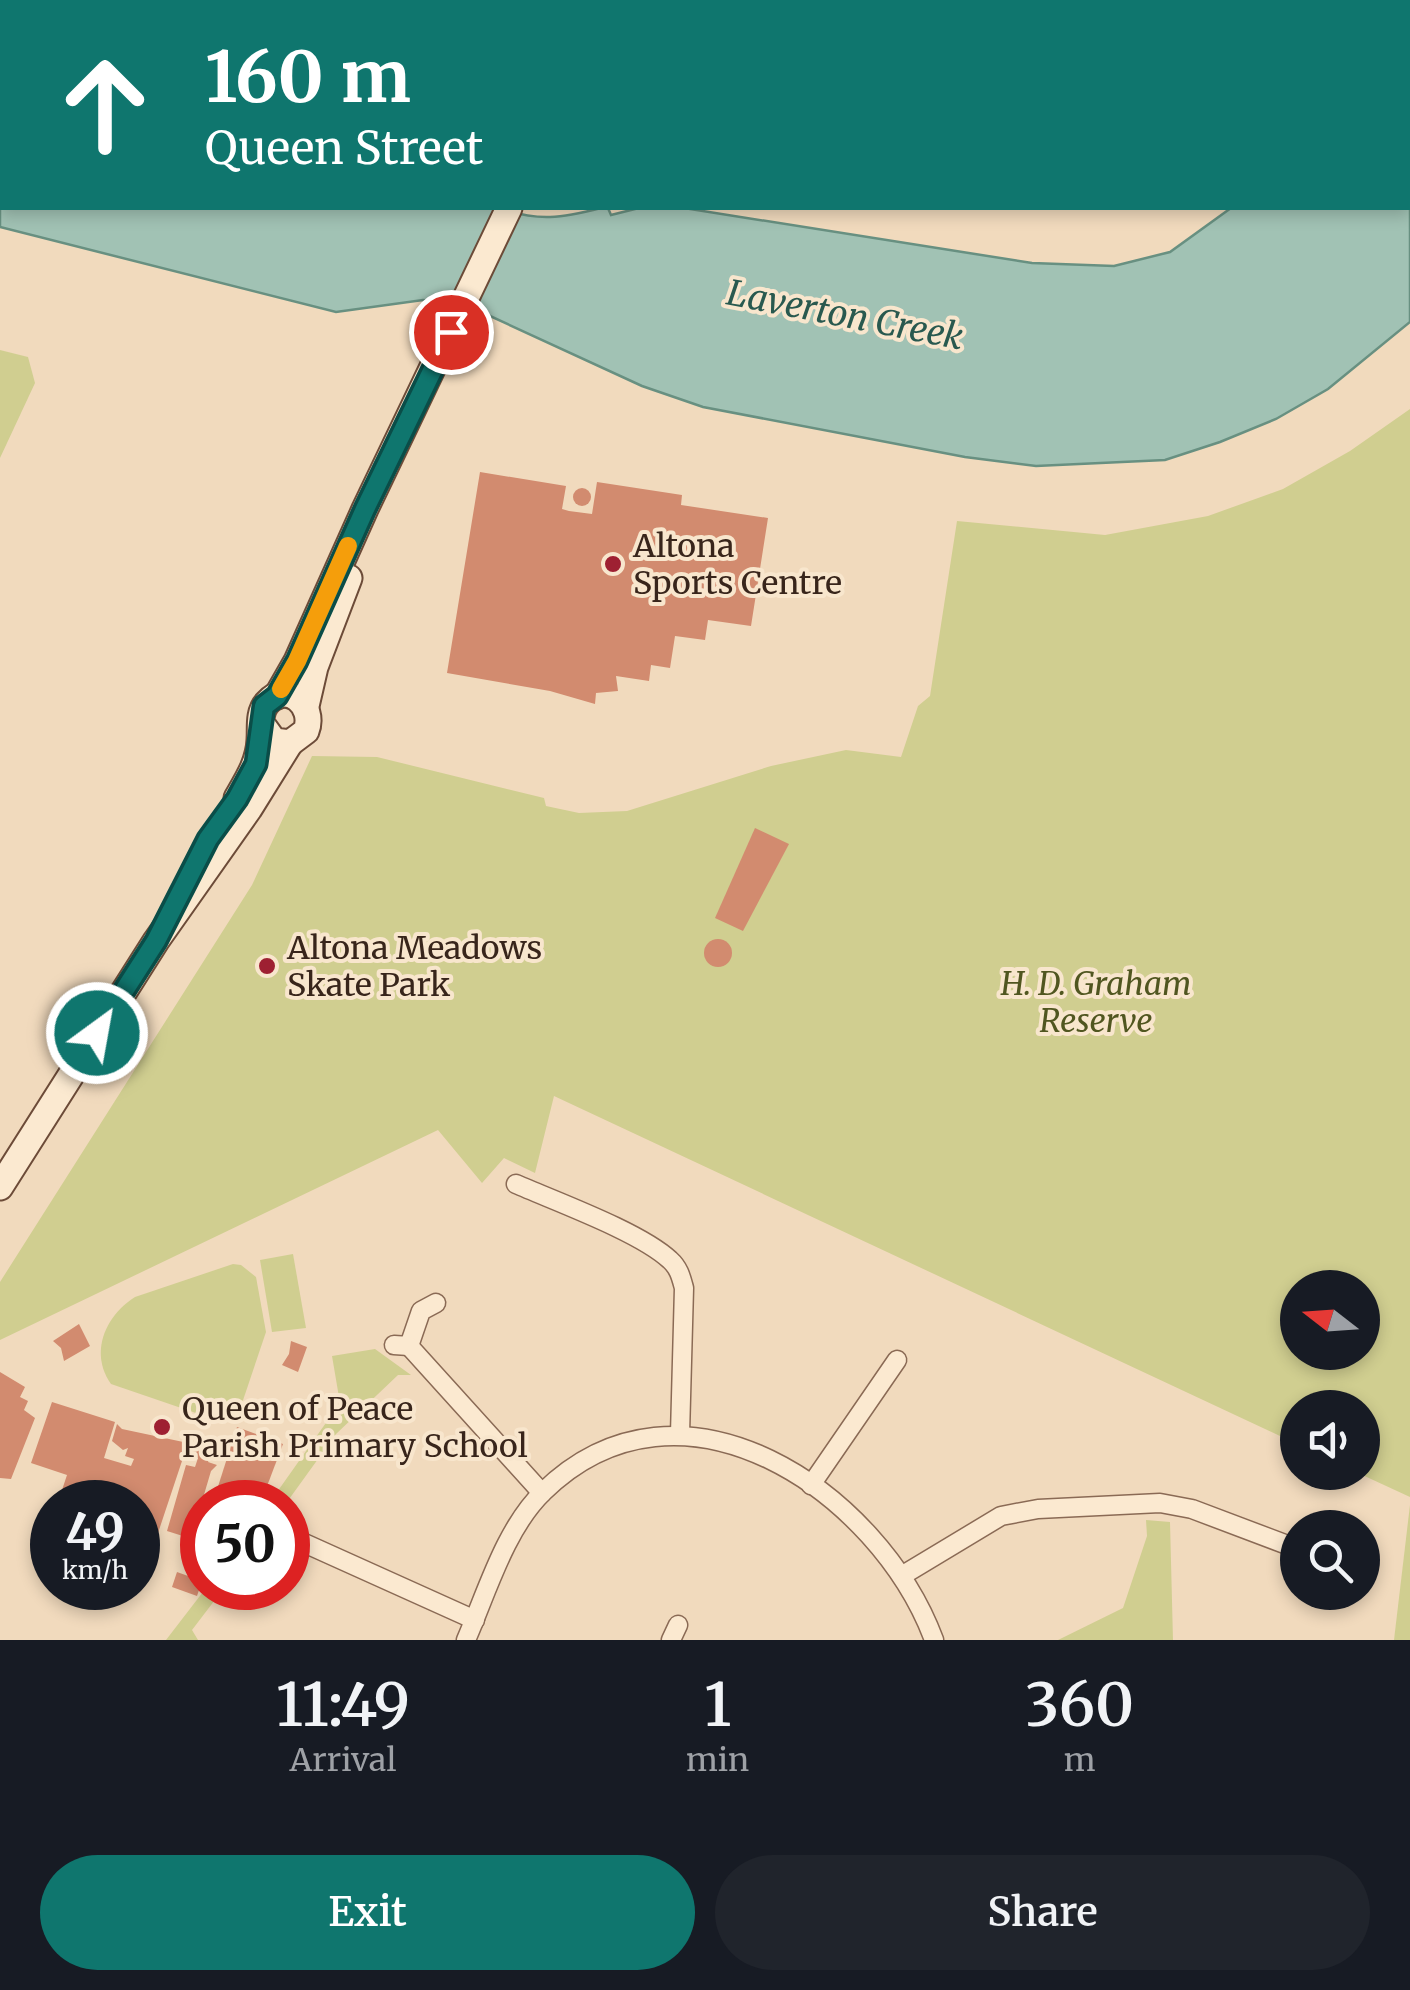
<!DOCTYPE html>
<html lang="en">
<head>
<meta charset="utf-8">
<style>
  body { margin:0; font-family:Merriweather,serif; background:#20242c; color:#f1f3f6; height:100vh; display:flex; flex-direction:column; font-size:38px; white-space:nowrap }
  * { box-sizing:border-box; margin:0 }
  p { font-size:32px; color:#9ea1a6 }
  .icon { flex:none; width:55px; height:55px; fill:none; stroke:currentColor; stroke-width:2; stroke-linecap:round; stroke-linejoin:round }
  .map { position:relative; height:1640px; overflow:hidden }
  .drawer { display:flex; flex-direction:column; background:#171b24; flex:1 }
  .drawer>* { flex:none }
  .hud { position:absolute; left:0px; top:0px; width:1410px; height:210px; box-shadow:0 5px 15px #0003; background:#0f766e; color:#fff; overflow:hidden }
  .needle { width:65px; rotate:287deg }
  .fabs { position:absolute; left:1280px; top:1270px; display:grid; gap:20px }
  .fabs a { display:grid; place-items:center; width:100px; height:100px; border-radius:50%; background:#171b24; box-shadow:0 5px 15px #0003; font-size:50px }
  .speed { position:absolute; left:30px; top:1480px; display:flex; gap:20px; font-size:50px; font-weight:700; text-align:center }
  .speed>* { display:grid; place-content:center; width:130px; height:130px; border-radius:50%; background:#171b24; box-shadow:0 5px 15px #0003; line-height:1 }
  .speed small { font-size:25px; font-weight:400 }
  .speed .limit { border:15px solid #d22; background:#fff; color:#111 }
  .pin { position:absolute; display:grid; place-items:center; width:85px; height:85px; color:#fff; margin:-42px; border:5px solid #fff; border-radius:50%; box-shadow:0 2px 10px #0007 }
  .me { position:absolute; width:110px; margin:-55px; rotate:32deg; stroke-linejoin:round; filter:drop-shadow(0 0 8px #0008) }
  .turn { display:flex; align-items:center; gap:35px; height:210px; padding:0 40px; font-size:45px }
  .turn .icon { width:130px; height:130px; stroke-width:2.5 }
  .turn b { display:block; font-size:70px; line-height:85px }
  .eta { display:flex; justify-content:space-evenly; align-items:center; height:170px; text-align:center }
  .eta b { font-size:60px; font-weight:600; line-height:70px }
  .action { display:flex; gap:20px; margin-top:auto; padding:20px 40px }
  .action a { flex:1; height:115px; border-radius:60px; background:#0f766e; color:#fff; font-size:40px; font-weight:600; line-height:115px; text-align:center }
  .action a+a { background:#20242c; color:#f1f3f6 }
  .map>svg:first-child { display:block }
</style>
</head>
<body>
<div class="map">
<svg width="1410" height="1640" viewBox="0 0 1410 1640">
  <rect width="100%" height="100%" fill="#f1dabd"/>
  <!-- green -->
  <g fill="#d0ce90" fill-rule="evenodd">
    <path d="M0,0h581l-579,2v37z"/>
    <path d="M627,0h666l-667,2z"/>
    <path d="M0,350l28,7 7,26 -35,75z"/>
    <path d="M1410,409v1088l-52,-24 4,-1v-64h-64l-1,36 -743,-348 -19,77 -31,-15 -22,25 -44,-53 -438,210v-58l252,-397 60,-129 65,1 167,41 2,8 33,7 48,-2 144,-45 75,-16 55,7 17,-51 12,-10 27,-175 148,14 103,-19 75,-27 67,-38zM1298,1288h64v64h-64z"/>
    <path d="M293,1254l13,74 -34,4 -12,-72z"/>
    <path d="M233,1264l8,1 15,12 10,55 -29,86 -12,5 -114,-39c-22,-31 -6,-68 24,-87z"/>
    <path d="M375,1349l36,26h-13l-62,59 -49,68h-17l70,-99 -8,-47z"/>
    <path d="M1410,1505v135h-16z"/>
    <path d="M1146,1520l24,2 3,118h-115l65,-32 24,-72z"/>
    <path d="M206,1588h18l-32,42 6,10h-32z"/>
  </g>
  <!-- water -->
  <path fill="#a1c2b4" stroke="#689081" stroke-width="2.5" d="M1369,0h41v322l-82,67 -52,30 -56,23 -55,18 -129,6 -71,-9 -262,-50 -61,-21 -165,-76 -29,-7 -25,-3 -87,12 -336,-85v-188l2,169h498c38,14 62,10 101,0h7l3,7 28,-7h45l348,55 82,3 56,-14 61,-44h177v-206h-40z"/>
  <!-- building -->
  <g fill="#d28b6f">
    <path d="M480,472l86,14 -4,23 7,2 23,3 5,-32 85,13 -1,10 87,13 -17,108 -43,-6 -3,20 -30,-4 -5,32 -19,-3 -2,16 -33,-5 2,15 -22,2 -1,11 -45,-13 -103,-18z"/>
    <circle cx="582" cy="497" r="9"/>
    <path d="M755,828l34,16 -46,87 -28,-13z"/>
    <circle cx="718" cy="953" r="14"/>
    <path d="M79,1324l11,22 -26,15 -3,-13 -8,-7z"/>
    <path d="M291,1341l16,6 -9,25 -16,-7 7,-11z"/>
    <path d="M0,1372l25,15 -5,10 8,4 -4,9 11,8 -24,61 -11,-1z"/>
    <path d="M52,1402l63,20 -11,36 27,8 3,-7 -9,-3 3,-8 -5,2 -11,-9 5,-17 5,5 66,14 -34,102 -16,-5v-38h-80l9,-27 -36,-12z"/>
    <path d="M237,1427l46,17 -22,58h-35l-12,-3z"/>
    <path d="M196,1440l17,8 -5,14 9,3 -6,6 -18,61h-5l-2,5 -19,-6 19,-66 9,2 3,-9 -8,-3z"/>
    <path d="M177,1572l25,9 -5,15 -25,-9z"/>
  </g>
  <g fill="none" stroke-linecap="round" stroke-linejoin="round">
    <!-- minor casing -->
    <g stroke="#8a6a55" stroke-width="21">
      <g id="minor">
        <path d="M516,1184c41,18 124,48 154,76 9,8 11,17 14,28l-4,146"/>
        <path d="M394,1345l15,1 12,-35 15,-8"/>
        <path d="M409,1346l133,147"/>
        <path d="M811,1485l86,-125"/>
        <path d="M293,1538l182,82"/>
        <path d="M903,1575l98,-59 37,-7 122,-6 32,6 106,40"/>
        <path d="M466,1640c21,-48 39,-111 77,-148 138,-136 336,0 391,148"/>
        <path d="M671,1640l7,-15"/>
      </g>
    </g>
    <!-- secondary casing -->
    <g stroke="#6c4b38" stroke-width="29">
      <g id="secondary">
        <path d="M606,2l1,-2"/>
        <path d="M277,696l20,-35 68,-152 144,-301"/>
        <path d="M306,706l9,-39 34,-89"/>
        <path d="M237,798c11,-19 22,-36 23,-58 1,-12 -2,-27 7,-37 20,-23 49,3 39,28l-16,12 -16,-2 -13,-18"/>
        <path d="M0,1187l156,-246 93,-132 41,-66"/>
      </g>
    </g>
    <!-- minor -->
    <use href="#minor" stroke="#fbe9d0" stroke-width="18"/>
    <!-- secondary -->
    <use href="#secondary" stroke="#fbe9d0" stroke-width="25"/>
  </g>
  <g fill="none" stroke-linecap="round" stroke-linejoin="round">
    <!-- route casing -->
    <g stroke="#0a4d48" stroke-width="25">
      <path id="route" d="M97,1033l59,-92 52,-102 29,-40 19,-35 8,-58 13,-10 20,-35 68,-152 86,-177"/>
    </g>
    <!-- route -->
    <use href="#route" stroke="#0f766e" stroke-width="18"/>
    <!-- slow -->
    <path stroke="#f59e0b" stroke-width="18" d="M281,689l16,-28 51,-115"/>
  </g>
  <!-- markers -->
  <g fill="#9e2032" stroke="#f8e6cd" stroke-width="4">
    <circle cx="613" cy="564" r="10"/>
    <circle cx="267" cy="966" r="10"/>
    <circle cx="162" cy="1427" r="10"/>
  </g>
  <g text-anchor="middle" stroke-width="8" stroke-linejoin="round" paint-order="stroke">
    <!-- poi labels -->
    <g font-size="32" fill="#38251b" stroke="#f8e6cd" text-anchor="start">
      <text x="633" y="557">Altona<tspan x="633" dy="37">Sports Centre</tspan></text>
      <text x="287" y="959">Altona Meadows<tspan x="287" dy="37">Skate Park</tspan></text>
      <text x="182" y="1420">Queen of Peace<tspan x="182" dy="37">Parish Primary School</tspan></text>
    </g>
    <!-- park labels -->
    <g font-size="32" font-style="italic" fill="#505620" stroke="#f8e6cd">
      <text x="1096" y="995">H. D. Graham<tspan x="1096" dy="37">Reserve</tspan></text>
    </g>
    <!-- water labels -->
    <g font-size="35" font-style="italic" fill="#29594f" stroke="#f8e6cd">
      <text transform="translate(845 315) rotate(11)" y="12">Laverton Creek</text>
    </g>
  </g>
</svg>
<div class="fabs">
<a><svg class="needle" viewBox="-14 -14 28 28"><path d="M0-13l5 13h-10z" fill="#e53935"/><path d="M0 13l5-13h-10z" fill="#9ea1a6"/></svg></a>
<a><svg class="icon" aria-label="sound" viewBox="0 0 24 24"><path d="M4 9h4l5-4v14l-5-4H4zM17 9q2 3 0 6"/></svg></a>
<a><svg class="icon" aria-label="search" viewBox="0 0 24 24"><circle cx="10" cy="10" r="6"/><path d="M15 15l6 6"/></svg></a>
</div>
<div class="speed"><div>49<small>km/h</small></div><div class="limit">50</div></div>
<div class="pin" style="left:451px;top:332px;background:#d93025"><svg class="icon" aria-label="arrive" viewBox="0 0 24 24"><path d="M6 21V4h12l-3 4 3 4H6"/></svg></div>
<svg class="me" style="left:97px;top:1033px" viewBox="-20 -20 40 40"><circle r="17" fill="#0f766e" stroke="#fff" stroke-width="3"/><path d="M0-11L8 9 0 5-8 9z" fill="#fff"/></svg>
<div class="hud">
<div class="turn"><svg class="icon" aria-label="ahead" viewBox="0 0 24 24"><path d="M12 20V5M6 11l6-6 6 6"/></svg><div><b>160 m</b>Queen Street</div></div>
</div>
</div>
<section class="drawer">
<div class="eta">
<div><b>11:49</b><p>Arrival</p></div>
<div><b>1</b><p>min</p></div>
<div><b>360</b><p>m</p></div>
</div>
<div class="action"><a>Exit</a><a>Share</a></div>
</section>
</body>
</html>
